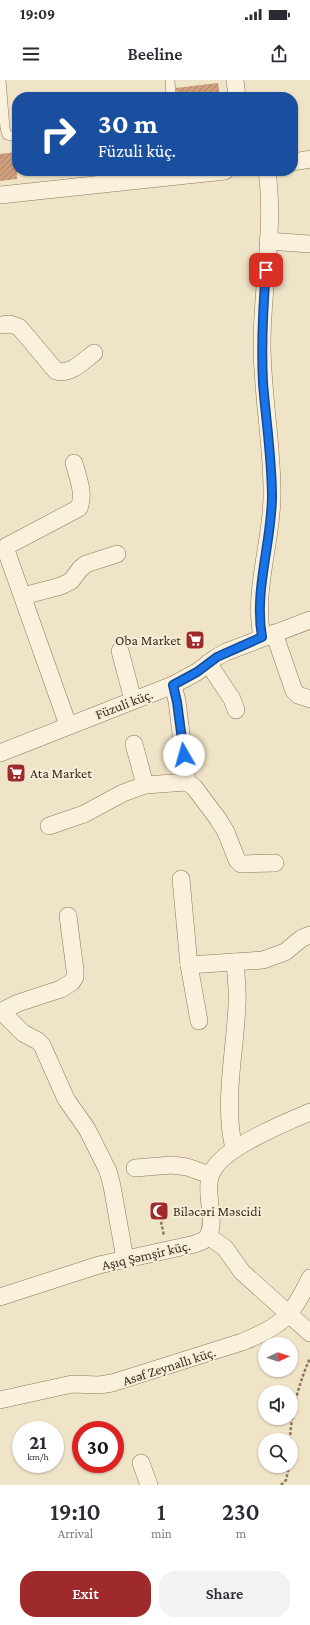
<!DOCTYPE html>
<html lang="en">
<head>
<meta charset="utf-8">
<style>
  body { margin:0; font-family:"Crimson Pro",serif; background:#f2f2f3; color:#2b2b33; height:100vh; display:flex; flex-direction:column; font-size:15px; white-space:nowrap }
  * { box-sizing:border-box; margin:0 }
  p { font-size:13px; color:#7c7c81 }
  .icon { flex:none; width:22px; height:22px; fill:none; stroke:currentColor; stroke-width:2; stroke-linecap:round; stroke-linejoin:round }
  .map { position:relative; height:1405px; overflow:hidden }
  .panel { display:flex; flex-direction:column; background:#fff; flex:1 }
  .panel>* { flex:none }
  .banner { position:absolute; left:12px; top:12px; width:286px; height:84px; border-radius:16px; box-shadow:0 1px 3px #0004; background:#1a4fa0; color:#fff; overflow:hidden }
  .needle { width:26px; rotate:86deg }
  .controls { position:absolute; left:258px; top:1257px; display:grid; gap:8px }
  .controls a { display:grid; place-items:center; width:40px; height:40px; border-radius:50%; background:#fff; box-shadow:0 1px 3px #0004; font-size:20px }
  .speed { position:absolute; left:12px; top:1341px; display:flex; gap:8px; font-size:20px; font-weight:700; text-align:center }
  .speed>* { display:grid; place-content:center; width:52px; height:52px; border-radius:50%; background:#fff; box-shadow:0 1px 3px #0004; line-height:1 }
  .speed small { font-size:10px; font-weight:400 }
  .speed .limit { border:6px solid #d22; background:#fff; color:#111 }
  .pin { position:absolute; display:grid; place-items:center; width:34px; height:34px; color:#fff; margin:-17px; border-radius:8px; box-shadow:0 2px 6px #0006 }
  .me { position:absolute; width:44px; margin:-22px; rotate:353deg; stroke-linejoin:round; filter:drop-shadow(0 0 3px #0008) }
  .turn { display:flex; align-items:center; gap:14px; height:84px; padding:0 20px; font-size:18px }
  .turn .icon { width:52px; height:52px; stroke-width:2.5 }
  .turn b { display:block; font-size:28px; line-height:34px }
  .eta { display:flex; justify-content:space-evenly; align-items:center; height:68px; text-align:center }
  .eta b { font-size:24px; font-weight:600; line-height:28px }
  .primary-button { display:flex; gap:8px; margin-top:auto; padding:8px 20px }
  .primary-button a { flex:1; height:46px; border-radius:16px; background:#9e2a2b; color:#fff; font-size:16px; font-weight:600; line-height:46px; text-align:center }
  .primary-button a+a { background:#f2f2f3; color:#2b2b33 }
  .status { display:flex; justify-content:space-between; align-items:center; height:28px; padding:0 20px; background:#fff; direction:ltr }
  .status svg { height:11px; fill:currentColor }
  header { display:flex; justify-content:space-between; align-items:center; height:52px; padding:0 20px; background:#fff; font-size:18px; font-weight:600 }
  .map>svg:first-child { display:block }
</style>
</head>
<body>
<div class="status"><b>19:09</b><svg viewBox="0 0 49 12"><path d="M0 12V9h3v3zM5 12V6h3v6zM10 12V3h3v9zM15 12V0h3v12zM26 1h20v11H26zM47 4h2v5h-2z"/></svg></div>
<header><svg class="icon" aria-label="menu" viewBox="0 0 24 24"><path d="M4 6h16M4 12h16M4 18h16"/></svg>Beeline<svg class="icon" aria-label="share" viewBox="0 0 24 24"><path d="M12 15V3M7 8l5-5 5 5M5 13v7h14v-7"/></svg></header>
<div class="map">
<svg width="310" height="1405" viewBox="0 0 310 1405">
  <defs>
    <pattern id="building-hatch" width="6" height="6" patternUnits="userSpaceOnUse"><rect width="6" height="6" fill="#cf9f7d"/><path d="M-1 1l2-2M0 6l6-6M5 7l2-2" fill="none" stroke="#a98266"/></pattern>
  </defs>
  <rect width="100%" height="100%" fill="#f0e4c8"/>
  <!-- building -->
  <g fill="url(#building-hatch)">
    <path d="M218,3l2,14h-43l-1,-9z"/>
    <path d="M17,72v27l-17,2v-27z"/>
  </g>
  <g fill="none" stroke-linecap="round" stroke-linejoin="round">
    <!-- service casing -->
    <g stroke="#8d765c" stroke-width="10">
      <g id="service">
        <path d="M1,0l4,48 2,7 10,2"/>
        <path d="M170,0l1,17"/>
      </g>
    </g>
    <!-- minor casing -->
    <g stroke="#8d765c" stroke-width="18">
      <g id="minor">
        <path d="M235,0l2,17"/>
        <path d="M293,82l17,-3"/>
        <path d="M0,115l225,-24"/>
        <path d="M268,161l42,3"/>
        <path d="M0,245l10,-1 9,3 37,44c15,4 27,-10 38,-18"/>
        <path d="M23,516l38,-10 10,-5 9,-12 6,-5 31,-10"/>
        <path d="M274,553l20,58 4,4 12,4"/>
        <path d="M262,557c-9,-46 9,-92 10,-139 1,-51 -10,-103 -10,-154 0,-58 13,-115 5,-173"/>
        <path d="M120,571l13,49"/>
        <path d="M208,583l24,36 4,11"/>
        <path d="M173,605l4,16 10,81"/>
        <path d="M68,645l-61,-172v-7l72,-38c6,-14 -1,-30 -5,-45"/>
        <path d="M134,664l11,41"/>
        <path d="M0,673l173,-68 24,-13 20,-15 9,-5 84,-32"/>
        <path d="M49,746l35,-12 39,-21 22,-8 42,-3 7,5 24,32 8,13 11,28 4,4 34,-1"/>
        <path d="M181,799l8,86 10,56"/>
        <path d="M189,885l74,-5 22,-8 17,-14 8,-3"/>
        <path d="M0,932l18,-9 43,-14 11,-7 3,-5v-7l-7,-54"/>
        <path d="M2,932l21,21 15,8 4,4 24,54 21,30 21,42 4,15 13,73"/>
        <path d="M234,1069c-11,-47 1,-96 3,-144 1,-14 -1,-29 -2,-43"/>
        <path d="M135,1088l37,-3 15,2 23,8"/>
        <path d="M208,1156l17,12 17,24 68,61"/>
        <path d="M0,1217l99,-32 96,-21c5,-2 11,-4 13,-8 10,-18 -8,-50 7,-69 14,-21 71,-45 95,-55"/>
        <path d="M0,1320l72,-16 27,1 13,-2 130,-41c38,-15 50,-25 68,-64"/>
        <path d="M141,1383l8,22"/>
      </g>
    </g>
    <!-- path -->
    <g stroke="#8d765c" stroke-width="2.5" stroke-dasharray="3 2" stroke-linecap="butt">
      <path d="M158,1127l6,29"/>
      <path d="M290,1360c1,-28 9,-57 20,-82"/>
      <path d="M281,1405l5,-5 3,-14"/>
    </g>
    <!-- service -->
    <use href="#service" stroke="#faf1dc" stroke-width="9"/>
    <!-- minor -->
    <use href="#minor" stroke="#faf1dc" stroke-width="17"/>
  </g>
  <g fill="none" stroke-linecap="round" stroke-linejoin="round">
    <!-- route casing -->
    <g stroke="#114b97" stroke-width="10">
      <path id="route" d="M184,675l-7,-53 -4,-17 24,-13 20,-15 45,-20c-8,-46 9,-92 10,-139 0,-39 -6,-77 -9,-115 -2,-38 0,-76 3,-113"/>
    </g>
    <!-- route -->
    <use href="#route" stroke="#1a73e8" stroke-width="7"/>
  </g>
  <!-- icons -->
  <defs>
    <g id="supermarket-square" transform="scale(1)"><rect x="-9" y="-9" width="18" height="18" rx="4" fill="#9e2a2b" stroke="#f7eed8"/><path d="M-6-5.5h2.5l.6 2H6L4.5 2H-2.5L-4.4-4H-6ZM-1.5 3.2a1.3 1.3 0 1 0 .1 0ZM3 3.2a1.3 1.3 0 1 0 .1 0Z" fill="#fff"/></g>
    <g id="mosque-square" transform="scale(1)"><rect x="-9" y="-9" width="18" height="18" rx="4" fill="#9e2a2b" stroke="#f7eed8"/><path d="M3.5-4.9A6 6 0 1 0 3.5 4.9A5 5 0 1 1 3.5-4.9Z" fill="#fff"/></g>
  </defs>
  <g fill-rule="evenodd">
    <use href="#supermarket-square" x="195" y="560"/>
    <use href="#supermarket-square" x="16" y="693"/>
    <use href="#mosque-square" x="159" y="1131"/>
  </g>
  <g text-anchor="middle" stroke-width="4" stroke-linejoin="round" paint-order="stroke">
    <!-- poi labels -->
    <g font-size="14" fill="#3d2e20" stroke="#f7eed8" text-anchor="start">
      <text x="181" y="565" text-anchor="end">Oba Market</text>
      <text x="30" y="698">Ata Market</text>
      <text x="173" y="1136">Biləcəri Məscidi</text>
    </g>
    <!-- street labels -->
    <g font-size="14" fill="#3d2e20" stroke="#f7eed8">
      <text transform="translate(124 624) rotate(-21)" y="5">Füzuli küç.</text>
      <text transform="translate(146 1175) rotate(-13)" y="5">Aşıq Şəmşir küç.</text>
      <text transform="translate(169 1286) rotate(-18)" y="5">Asəf Zeynallı küç.</text>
    </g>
  </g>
</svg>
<div class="controls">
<a><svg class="needle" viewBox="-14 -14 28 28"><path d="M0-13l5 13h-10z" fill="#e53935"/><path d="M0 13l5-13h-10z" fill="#7c7c81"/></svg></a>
<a><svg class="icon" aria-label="sound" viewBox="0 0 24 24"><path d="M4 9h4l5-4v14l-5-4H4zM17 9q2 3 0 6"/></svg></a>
<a><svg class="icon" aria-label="search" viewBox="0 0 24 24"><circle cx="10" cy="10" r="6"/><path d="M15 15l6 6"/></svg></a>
</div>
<div class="speed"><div>21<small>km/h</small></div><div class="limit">30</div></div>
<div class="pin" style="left:266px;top:190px;background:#d93025"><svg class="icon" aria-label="arrive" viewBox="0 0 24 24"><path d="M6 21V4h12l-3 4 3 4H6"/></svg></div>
<svg class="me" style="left:184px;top:675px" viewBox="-20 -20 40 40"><circle r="19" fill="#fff"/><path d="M0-13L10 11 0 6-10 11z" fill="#1a73e8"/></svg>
<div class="banner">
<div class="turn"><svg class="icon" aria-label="right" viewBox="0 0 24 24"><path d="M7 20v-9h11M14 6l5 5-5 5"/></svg><div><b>30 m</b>Füzuli küç.</div></div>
</div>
</div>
<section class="panel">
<div class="eta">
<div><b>19:10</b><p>Arrival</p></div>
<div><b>1</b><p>min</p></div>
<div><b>230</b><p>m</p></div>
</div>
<div class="primary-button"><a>Exit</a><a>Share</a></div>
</section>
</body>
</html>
